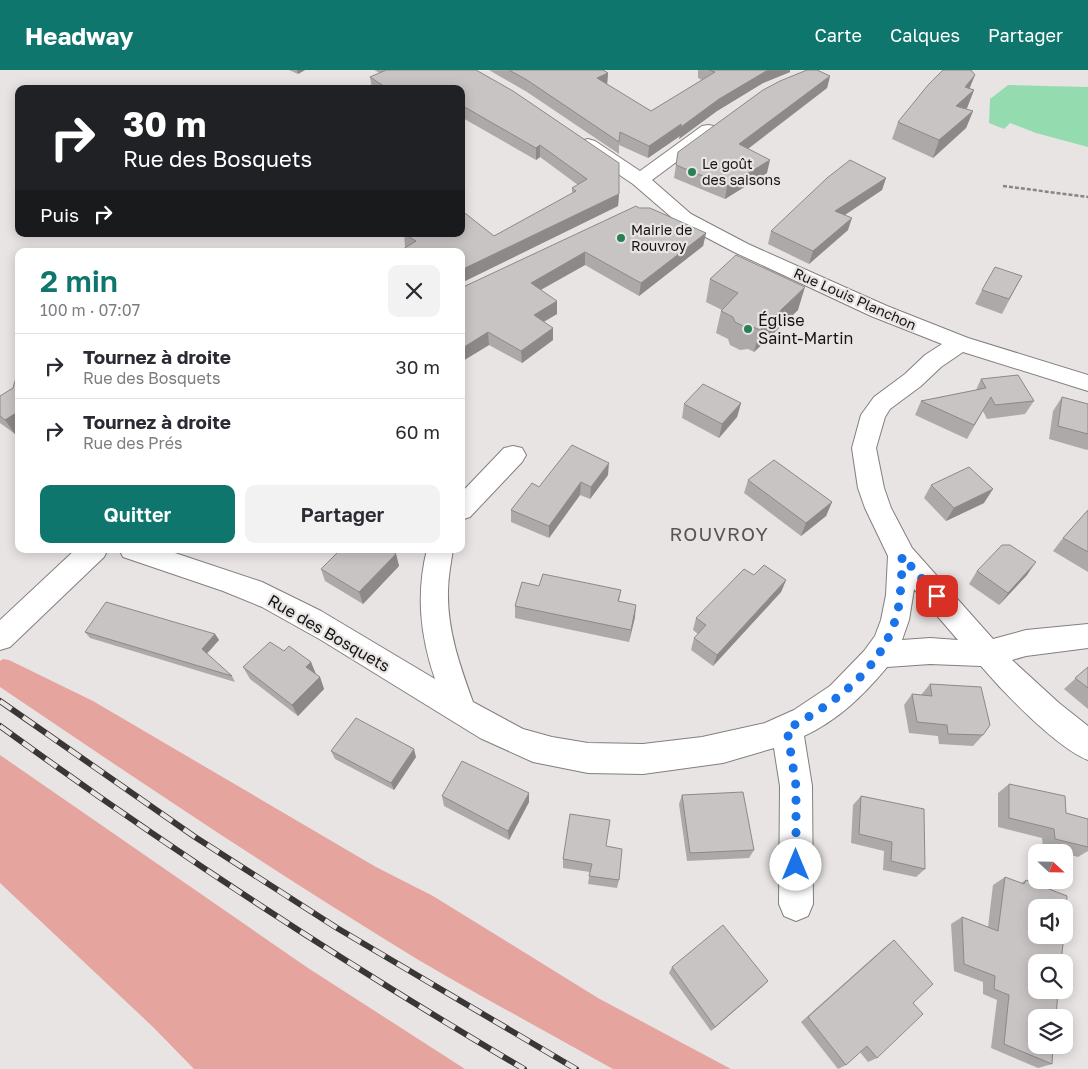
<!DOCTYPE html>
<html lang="fr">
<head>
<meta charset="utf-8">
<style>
  body { margin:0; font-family:"Golos Text",sans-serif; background:#f2f2f3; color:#2b2b33; height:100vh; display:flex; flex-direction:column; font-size:19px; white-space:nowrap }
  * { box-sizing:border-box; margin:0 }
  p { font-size:16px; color:#7c7c81 }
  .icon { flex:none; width:28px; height:28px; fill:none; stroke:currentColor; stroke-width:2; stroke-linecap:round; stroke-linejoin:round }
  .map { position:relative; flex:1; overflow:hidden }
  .sheet { position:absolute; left:15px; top:178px; width:450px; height:305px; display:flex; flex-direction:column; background:#fff; border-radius:10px; box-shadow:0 2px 12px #0003 }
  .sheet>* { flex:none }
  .banner { position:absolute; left:15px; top:15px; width:450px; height:152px; border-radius:10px; box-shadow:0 2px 12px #0003; background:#202124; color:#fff; overflow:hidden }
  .needle { width:32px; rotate:112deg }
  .controls { position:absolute; left:1028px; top:774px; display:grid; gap:10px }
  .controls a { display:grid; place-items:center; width:45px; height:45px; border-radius:10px; background:#fff; box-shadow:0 2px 12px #0003; font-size:25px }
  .pin { position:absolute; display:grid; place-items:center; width:42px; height:42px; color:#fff; margin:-21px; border-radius:10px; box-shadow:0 2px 8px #0006 }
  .me { position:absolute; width:55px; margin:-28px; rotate:0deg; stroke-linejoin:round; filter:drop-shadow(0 0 4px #0008) }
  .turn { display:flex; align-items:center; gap:18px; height:105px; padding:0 25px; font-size:22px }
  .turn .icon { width:65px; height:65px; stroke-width:2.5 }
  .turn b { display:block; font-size:35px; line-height:42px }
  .then { display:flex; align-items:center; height:48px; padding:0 25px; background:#0003; gap:10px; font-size:19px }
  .round { display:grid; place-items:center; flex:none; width:52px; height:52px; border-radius:10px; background:#f2f2f3 }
  .overview { display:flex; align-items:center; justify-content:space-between; height:85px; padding:0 25px }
  h1 { font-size:30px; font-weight:600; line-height:38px; color:#0f766e }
  .primary-button { display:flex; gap:10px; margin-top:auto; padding:10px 25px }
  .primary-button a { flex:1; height:58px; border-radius:10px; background:#0f766e; color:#fff; font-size:20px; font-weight:600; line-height:58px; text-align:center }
  .primary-button a+a { background:#f2f2f3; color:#2b2b33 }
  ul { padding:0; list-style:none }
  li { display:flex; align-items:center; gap:15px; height:65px; padding:0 25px; border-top:1px solid #e1e1e2 }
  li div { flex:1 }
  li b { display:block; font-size:19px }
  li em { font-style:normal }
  header { display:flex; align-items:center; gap:30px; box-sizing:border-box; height:70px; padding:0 25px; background:#0f766e; color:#fff }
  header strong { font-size:24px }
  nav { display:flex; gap:28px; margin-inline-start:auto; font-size:18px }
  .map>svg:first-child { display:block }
</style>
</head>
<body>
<header>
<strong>Headway</strong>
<nav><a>Carte</a><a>Calques</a><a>Partager</a></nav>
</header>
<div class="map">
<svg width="1088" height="999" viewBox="0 0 1088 999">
  <rect width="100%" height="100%" fill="#e9e4e4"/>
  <!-- green -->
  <g fill="#e5a59e">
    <path d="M3,589l6,1 84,41 283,166 57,29 165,102 133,71h-118l-20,-11c-69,-39 -140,-76 -207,-118 -131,-81 -259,-167 -386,-253v-26z"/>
    <path d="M0,685l308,213 157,101h-271l-41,-42 -153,-144z"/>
  </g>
  <!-- water -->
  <path fill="#94dcb0" d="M1008,15l80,2v60l-52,-14 -26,-10 -6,6 -15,-6 1,-24z"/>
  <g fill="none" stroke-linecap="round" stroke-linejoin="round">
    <!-- street casing -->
    <g stroke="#837f7e" stroke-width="2">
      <g id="street">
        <path d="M708,55l6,1 3,4 -3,4 -62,46 39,34 57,30 139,62 81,32 120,37v16l-125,-39 -22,15 -20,19 -31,23 -5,8 -9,31 8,40 7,20 21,40 81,91 33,-9 62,-6v24l-62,8 -14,4 47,43 29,23v34c-32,-13 -84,-67 -107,-94l-51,-2 -43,3c-24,29 -49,53 -83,69l8,50 1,118 -5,12 -12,5 -12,-5 -5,-12 1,-118 -6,-38 -51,15 -80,11 -55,-1 -55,-11 -53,-24 -159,-98 -59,-33 -39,-16 -100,-34 -4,-8h44l99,33 59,29 114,68c-15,-44 -19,-85 -8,-130h26c-2,14 -5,28 -5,42 -1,39 12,75 25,111l50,27 29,8 36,6 55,1 59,-7 63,-14 29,-13 36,-24 34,-35 11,-15 6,-16 5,-25 2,-39 -23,-48 -7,-20 -6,-40 9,-33 13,-18 31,-23 20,-19 17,-11 -71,-28 -137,-64 -57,-30 -44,-38 -52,-35 -2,-4 2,-4 7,-2 7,2 45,30 62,-45zM914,519l44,51 -28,-2 -28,2 7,-20z"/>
        <path d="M513,376l9,2 4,7 -4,7 -52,55 -9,3v-27l43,-45z"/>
        <path d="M76,479h32l-4,8 -94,90 -10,3v-30z"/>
      </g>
    </g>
    <!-- path -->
    <path stroke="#898585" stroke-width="2.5" stroke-dasharray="4 2" stroke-linecap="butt" d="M1003,116l85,11"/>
    <!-- street -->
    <use href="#street" fill="#fff" fill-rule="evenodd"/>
    <!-- rail casing -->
    <g stroke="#393636" stroke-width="6">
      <g id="rail">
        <path d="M0,631l195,136 142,91 239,141"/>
        <path d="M0,656c169,123 344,237 524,343"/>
      </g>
    </g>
    <!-- rail -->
    <use href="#rail" stroke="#e9e4e4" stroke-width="4.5" stroke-dasharray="14" stroke-linecap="butt"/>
  </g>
  <!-- wall -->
  <g fill="#ada9a9">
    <path d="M289,0h16l-7,4z"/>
    <path d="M374,0h102l143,124 -1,12 -157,77 -56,-36 -1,-13 90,2 78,-42v-6l6,-3 -38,-28 -4,3 -75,-43v-28h-89l-2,-12 10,-4z"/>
    <path d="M489,0h114l5,3 -1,12 44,26 51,-31 -4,-2v-8h92v2l-27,11 -46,28 -38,28 1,-3 -32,22 -29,-13v9l-92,-62z"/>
    <path d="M975,5l-6,14 5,1 -7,18 -1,1 7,2 -7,17 -33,30 -41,-19 6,-17z"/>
    <path d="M830,6l-3,12 -79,61 19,24 -42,26 -51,-21 4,-26z"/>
    <path d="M886,108l-4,12 -37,25 3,15 -39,34 -41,-20 3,-13z"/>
    <path d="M639,138l67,25 -3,13 -64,50 -54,-31 -44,25 16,24 -13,8 9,18 -31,23 -33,-18 -28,17v-74z"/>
    <path d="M1022,206l-20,38 -27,-10 7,-14z"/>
    <path d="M710,209l88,31 -44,42 -6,-3 -8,1 -10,-5 -2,-6 -12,-6 5,-22 1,-1 -16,-8z"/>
    <path d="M19,297v64l-4,3 -15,-11v-27l13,-8z"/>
    <path d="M981,309l53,22 -9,13 -38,5 -4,-8 -16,28 -52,-24 6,-14 55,-11z"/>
    <path d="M1062,327l26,7v45l-1,1 -38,-11 4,-28z"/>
    <path d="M741,333l-4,14 -18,21 -37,-20 2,-14z"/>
    <path d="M608,405l-18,24 -10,-4 -31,43 -38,-16v-12l28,-23z"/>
    <path d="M748,410l84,22 -6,14 -25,20 -57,-43z"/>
    <path d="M931,415l53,18 -38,18 -22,-23z"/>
    <path d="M1088,440v62l-35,-21 10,-13z"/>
    <path d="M341,479h55l-3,3 3,2 3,12 -36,38 -38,-23 -4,-12z"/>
    <path d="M977,501l50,4 -28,30 -30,-21z"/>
    <path d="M754,505l32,5 -5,12 -68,74 -22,-16 3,-12 4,-4 -5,-4 3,-12z"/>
    <path d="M539,516l82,4 -2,11 16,16 -6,25 -114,-24v-12z"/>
    <path d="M85,562l130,2 4,6 -12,14 25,22 3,6 -145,-44z"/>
    <path d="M284,581l27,11 4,12 5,3 4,12 -26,27 -48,-37 -7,-12z"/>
    <path d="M1088,597v42l-24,-20z"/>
    <path d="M930,614l53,51 -10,11 -34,-2 -1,-8 -29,-3 -5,-28 8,-11 9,1z"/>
    <path d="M331,681l85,6 -22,33 -59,-31z"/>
    <path d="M1009,714l57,29 22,6v32l-10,6 -14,-4v-1l-21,-4 -1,-10 -44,-11v-34z"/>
    <path d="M682,725l72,55 -5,8 -62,3 -8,-57z"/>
    <path d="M442,726l87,6 -20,38 -65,-34z"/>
    <path d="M861,726l64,73 -9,8 -33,-7 1,-19 -33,-8 2,-38z"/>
    <path d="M606,776l13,34 -2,8 -29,-4 2,-12 -27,-4v-9z"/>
    <path d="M1005,807l16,6 5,-3 26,184 -14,4 -47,-20 6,-48 -14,-6v-12l-29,-11 -3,-47 11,-7 26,10 5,-42z"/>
    <path d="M894,870l19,63 -36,55 -9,4 -8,-10 -14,13 -8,4 -37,-47 84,-75z"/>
    <path d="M672,897l96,14 -57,50 -42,-58z"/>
  </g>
  <!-- shaded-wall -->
  <g fill="#8d8989">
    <path d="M297,0h8l-7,4z"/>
    <path d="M768,0h22v2l-27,11 -46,28 -38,28 1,-3 -32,22 1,-12 70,-47z"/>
    <path d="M608,3l-1,12 -10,-7z"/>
    <path d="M975,5l-7,17 6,-2 -7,18 -18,15 7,-17 9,-19z"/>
    <path d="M830,6l-3,12 -90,69 2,-13z"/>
    <path d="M973,41l-7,17 -33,30 6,-18z"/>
    <path d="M540,75v12l-4,3v-12z"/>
    <path d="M770,90l-3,13 -42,26 2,-13z"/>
    <path d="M886,108l-4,12 -51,34 4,-13z"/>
    <path d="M619,124l-1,12 -157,77v-13z"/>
    <path d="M852,148l-4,12 -39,34 4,-13z"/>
    <path d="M706,163l-3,13 -64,50 2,-13z"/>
    <path d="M585,182v13l-54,30v-12z"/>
    <path d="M805,217l-7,23 -44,42 6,-22z"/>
    <path d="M557,231v13l-23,13v-12z"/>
    <path d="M553,258v12l-31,23 -1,-12z"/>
    <path d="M488,262l1,13 -28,17v-13z"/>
    <path d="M741,333l-4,14 -18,21 3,-14z"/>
    <path d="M19,341v20l-4,3 -10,-14z"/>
    <path d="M609,393l-1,12 -18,24 1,-12z"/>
    <path d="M581,412l-1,13 -31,43v-12z"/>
    <path d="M993,419l-9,14 -38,18 8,-13z"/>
    <path d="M832,432l-6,14 -25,20 5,-13z"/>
    <path d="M384,479h12l-9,10z"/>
    <path d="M396,484l3,12 -36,38 -4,-12z"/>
    <path d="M1036,492l-9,13 -28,30 9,-12z"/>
    <path d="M786,510l-5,12 -68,74 4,-11z"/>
    <path d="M636,535l-1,12 -6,25 2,-12z"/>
    <path d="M215,564l4,6 -14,15 -3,-6z"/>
    <path d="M311,592l5,12 -5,4 -5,-11z"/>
    <path d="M320,607l4,12 -26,27 -6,-11z"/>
    <path d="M414,679l2,8 -22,33 -3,-7z"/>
    <path d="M529,723v9l-20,38 -1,-9z"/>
    <path d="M768,911l-6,6 -51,44 4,-4z"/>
  </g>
  <!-- building -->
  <g fill="#c9c4c4" stroke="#8d8989">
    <path d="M386,0h90l37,21 106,72v31l-158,76v-19h-61l16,-10 -12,-7h57v-24l33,26 82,-45 -4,-3 15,-9 -47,-34 -4,3 -75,-43v-16h-73l-18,-12z"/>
    <path d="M509,0h94l5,3 -11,5 54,33 64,-39 -6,-2h59l-49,29 -38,28v-3l-32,22 -29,-14 -1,10 -92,-62z"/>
    <path d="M807,0h10l13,6 -91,68 31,16 -43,26 -51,-21 2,-13 85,-62 17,-9z"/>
    <path d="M943,0h28l4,5 -10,12 9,3 -18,16 17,5 -34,29 -41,-18 30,-37z"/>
    <path d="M850,90l36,18 -51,33 17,7 -39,33 -42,-20 56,-53z"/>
    <path d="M636,136l3,2h11l56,25 -65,50 -56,-31 -54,31 26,18 -23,14 19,13 -32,23 -33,-19 -27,17v-61z"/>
    <path d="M736,185l69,32 -45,43 -7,-3h-8l-10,-5 -2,-5 -12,-6 17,-18 -28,-14z"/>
    <path d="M995,197l27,9 -13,23 -27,-9z"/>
    <path d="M19,297v44l-14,9 -5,-4v-20l13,-8z"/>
    <path d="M1018,305l16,26 -39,4 -4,-8 -17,28 -53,-24 65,-13 -5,-9z"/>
    <path d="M703,314l38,19 -19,21 -38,-20z"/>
    <path d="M1062,327l26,7v30l-30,-8z"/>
    <path d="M572,375l37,18 -18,24 -10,-5 -32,44 -38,-16 21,-27 7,4z"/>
    <path d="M774,390l58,42 -26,21 -58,-43z"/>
    <path d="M969,397l24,22 -39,19 -23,-23z"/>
    <path d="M1088,440v42l-25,-14z"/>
    <path d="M1002,475h8l26,17 -28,31 -31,-22z"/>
    <path d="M341,479h47l8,5 -37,38 -38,-23z"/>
    <path d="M764,495l22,15 -69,75 -23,-17 12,-13 -10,-7 48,-49 10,6z"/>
    <path d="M543,504l78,16 -3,11 18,4 -5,25 -116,-24 7,-24 17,4z"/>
    <path d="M106,532l109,32 -13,15 30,27 -147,-44z"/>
    <path d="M270,572l14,9 5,-5 22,16 -5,5 14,10 -28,28 -49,-38z"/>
    <path d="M1088,597v21l-13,-10z"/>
    <path d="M930,614l51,3 9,38 -7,10 -35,-1 -1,-9 -30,-3 -5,-28 20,2z"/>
    <path d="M356,648l58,31 -23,34 -60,-32z"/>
    <path d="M462,691l67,32 -21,38 -66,-35z"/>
    <path d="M1009,714l56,12 1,17 22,6v28l-33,-8 -1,-10 -45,-11z"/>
    <path d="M743,722l11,58 -64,3 -8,-58z"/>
    <path d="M861,726l63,13 1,60 -34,-8 1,-19 -33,-8z"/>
    <path d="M570,744l40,6 -4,26 16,3 -3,31 -30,-4 3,-12 -29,-5z"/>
    <path d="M1005,807l19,7 2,-4 41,16 -3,37v-25h-28v27h28l-3,27h-25v28h22l-2,28h-20v27h17l-1,19 -48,-20 5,-49 -15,-6 1,-13 -31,-12 -2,-47 36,14z"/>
    <path d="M723,855l45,56 -53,46 -43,-60z"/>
    <path d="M894,870l39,44 -20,19 10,11 -46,44 -10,-12 -21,19 -38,-48z"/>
  </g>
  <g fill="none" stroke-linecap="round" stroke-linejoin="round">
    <!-- route -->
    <path stroke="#1a73e8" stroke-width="9" stroke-dasharray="0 16.2" d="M796,795v-79l-9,-57c49,-26 98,-62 111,-119 3,-18 4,-36 4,-54l35,40"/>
  </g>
  <!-- markers -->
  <g fill="#298054" stroke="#e9e4e4" stroke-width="2">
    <circle cx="692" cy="102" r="5"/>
    <circle cx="621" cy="168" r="5"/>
    <circle cx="748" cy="259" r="5"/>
  </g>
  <g text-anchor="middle" stroke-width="4.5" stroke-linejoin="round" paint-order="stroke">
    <!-- far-poi labels -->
    <g font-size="14" fill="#151313" stroke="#e9e4e4" text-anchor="start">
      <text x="702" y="99">Le goût<tspan x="702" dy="16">des saisons</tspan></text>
      <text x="631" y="165">Mairie de<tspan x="631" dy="16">Rouvroy</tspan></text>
    </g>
    <!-- far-street labels -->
    <g font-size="14" fill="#151313" stroke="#e9e4e4">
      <text transform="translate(855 229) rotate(24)" y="5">Rue Louis Planchon</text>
    </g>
    <!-- poi labels -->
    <g font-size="16" fill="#151313" stroke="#e9e4e4" text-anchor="start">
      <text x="758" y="256">Église<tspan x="758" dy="18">Saint-Martin</tspan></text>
    </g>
    <!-- street labels -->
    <g font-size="16" fill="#151313" stroke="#e9e4e4">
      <text transform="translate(329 563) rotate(30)" y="6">Rue des Bosquets</text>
    </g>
    <!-- quarter labels -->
    <g font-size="19" letter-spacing="1" fill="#595554" stroke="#e9e4e4">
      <text x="719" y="471">ROUVROY</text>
    </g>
  </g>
</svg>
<div class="controls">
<a><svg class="needle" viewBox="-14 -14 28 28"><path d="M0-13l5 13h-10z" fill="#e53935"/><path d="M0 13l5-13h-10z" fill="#7c7c81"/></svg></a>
<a><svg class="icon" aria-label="sound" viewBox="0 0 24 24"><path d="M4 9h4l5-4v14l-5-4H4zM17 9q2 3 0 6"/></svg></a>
<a><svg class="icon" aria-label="search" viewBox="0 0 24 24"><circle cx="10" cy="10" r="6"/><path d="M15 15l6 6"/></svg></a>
<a><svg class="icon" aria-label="layers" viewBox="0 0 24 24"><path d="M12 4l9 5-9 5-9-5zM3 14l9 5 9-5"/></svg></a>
</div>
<div class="pin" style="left:937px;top:526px;background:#d93025"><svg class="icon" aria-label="arrive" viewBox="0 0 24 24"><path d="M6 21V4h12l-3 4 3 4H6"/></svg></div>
<svg class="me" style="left:796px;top:795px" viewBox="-20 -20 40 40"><circle r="19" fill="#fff"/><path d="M0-13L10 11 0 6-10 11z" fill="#1a73e8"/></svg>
<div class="banner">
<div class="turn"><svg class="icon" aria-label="right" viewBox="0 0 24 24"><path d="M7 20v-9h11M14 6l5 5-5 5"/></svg><div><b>30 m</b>Rue des Bosquets</div></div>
<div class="then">Puis<svg class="icon" aria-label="right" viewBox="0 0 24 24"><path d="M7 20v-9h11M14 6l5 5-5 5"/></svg></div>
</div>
<section class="sheet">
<div class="overview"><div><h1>2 min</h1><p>100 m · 07:07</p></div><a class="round"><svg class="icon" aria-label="close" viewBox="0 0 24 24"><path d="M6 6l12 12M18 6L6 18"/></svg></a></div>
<ul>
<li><svg class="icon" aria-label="right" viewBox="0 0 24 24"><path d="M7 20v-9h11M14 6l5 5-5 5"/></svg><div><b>Tournez à droite</b><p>Rue des Bosquets</p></div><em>30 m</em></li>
<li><svg class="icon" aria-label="right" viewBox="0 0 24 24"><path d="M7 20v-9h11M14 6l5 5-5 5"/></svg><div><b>Tournez à droite</b><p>Rue des Prés</p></div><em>60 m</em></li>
</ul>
<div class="primary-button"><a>Quitter</a><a>Partager</a></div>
</section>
</div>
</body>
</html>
